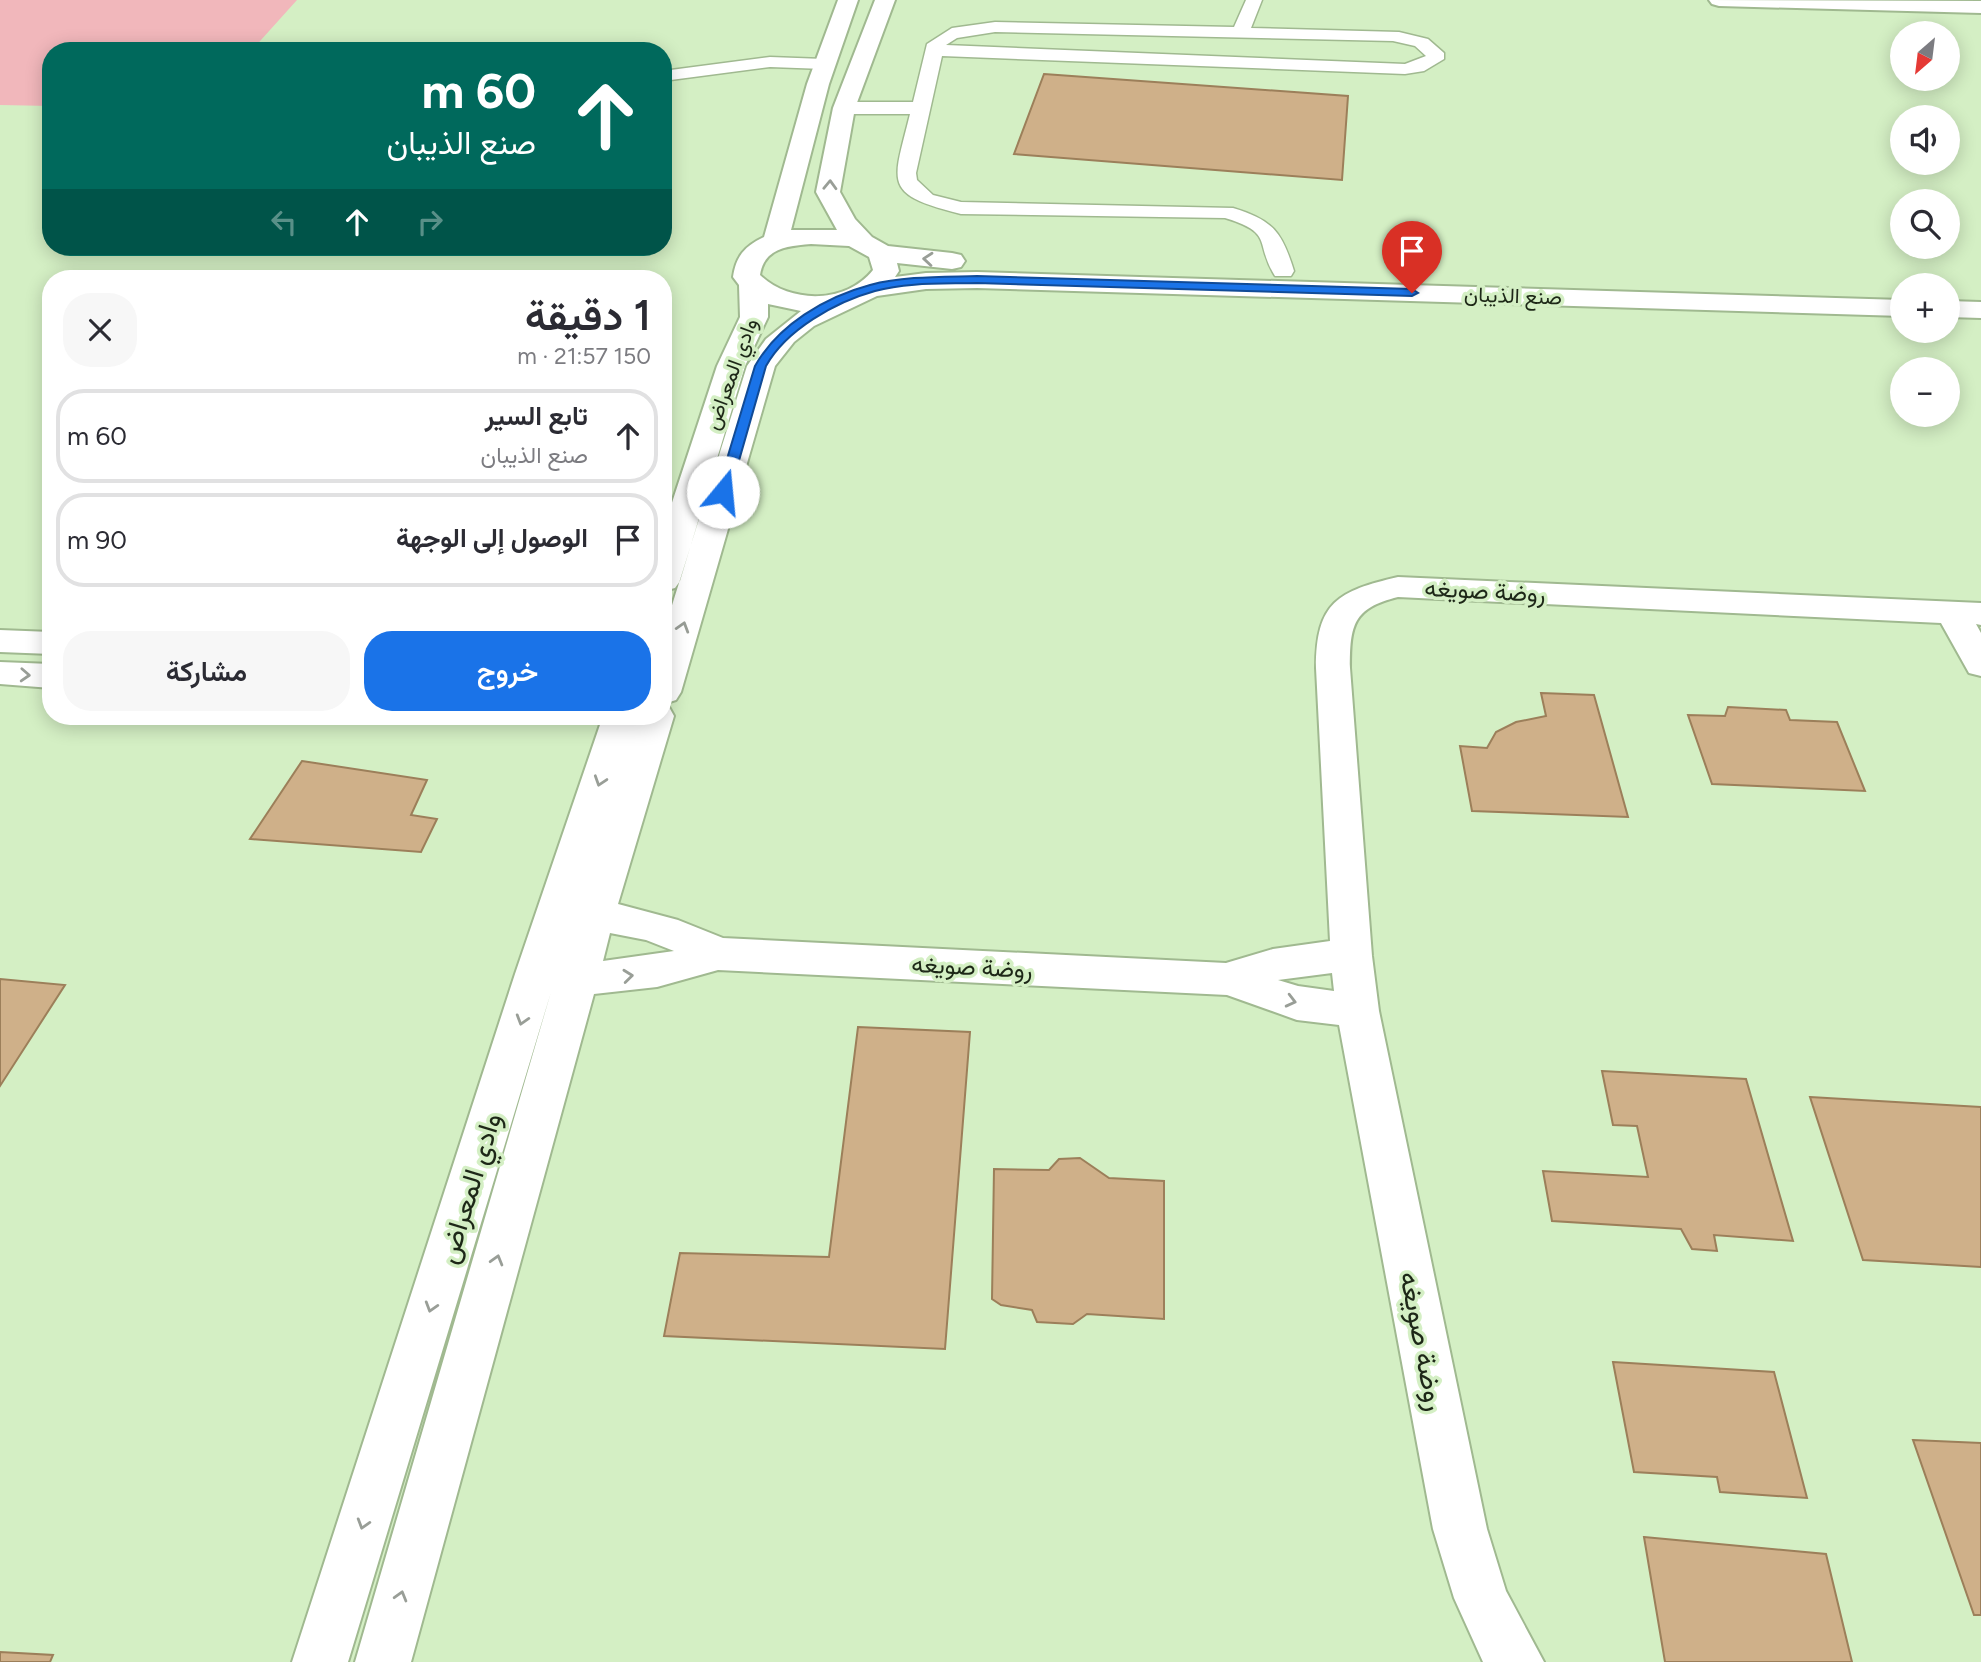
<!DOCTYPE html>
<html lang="ar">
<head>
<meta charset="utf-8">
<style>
  body { margin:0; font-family:Figtree,Vazirmatn,sans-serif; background:#f7f7f7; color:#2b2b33; direction:rtl; height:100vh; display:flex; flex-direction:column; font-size:26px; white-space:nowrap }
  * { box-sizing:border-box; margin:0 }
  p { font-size:23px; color:#7c7c81 }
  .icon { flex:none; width:38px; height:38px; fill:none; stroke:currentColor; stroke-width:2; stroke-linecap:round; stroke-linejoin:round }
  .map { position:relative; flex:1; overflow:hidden; direction:ltr }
  .panel { position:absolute; left:42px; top:270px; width:630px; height:455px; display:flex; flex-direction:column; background:#fff; border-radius:28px; box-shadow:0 4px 18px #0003; direction:rtl }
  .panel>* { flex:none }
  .hud { position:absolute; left:42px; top:42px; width:630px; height:214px; border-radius:28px; box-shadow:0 4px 18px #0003; direction:rtl; background:#00695c; color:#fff; overflow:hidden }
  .needle { width:46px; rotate:208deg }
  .fabs { position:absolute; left:1890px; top:21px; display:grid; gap:14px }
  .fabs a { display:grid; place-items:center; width:70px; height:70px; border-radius:50%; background:#fff; box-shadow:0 4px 18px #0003; font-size:35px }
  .pin { position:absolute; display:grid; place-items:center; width:60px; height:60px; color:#fff; margin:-72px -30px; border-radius:50% 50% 50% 0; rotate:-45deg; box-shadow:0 0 7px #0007 }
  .pin .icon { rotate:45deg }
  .me { position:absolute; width:77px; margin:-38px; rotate:17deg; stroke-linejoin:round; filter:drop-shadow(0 0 5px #0008) }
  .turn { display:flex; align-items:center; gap:24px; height:147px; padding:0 21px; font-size:32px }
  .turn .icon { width:91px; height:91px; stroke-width:2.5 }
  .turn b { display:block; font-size:49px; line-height:60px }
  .lanes { display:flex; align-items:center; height:66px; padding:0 21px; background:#0003; justify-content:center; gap:35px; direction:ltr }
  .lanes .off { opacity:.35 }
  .round { display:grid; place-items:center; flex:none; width:74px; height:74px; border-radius:28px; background:#f7f7f7 }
  .headline { display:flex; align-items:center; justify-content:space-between; height:119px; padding:0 21px }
  h1 { font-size:42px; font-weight:600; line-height:52px }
  .primary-button { display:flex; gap:14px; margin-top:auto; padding:14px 21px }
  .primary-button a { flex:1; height:80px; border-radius:28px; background:#1a73e8; color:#fff; font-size:28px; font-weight:600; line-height:80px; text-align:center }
  .primary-button a+a { background:#f7f7f7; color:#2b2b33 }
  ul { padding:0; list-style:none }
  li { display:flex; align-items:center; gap:21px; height:94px; margin:0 14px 10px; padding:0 7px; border:4px solid #e1e1e2; border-radius:28px }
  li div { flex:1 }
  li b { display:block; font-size:26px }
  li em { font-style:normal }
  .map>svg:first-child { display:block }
</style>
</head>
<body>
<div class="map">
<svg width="1981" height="1662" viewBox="0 0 1981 1662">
  <rect width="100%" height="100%" fill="#d4efc4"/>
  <!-- green -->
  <path fill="#f1b7bb" d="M0,0h297l-46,51h-200v55l-51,-1z"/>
  <!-- building -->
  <g fill="#cfb089" stroke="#9c7f5a" stroke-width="2">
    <path d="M1044,74l304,22 -6,84 -328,-26z"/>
    <path d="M1541,693l53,2 34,122 -156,-6 -12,-65 27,2 9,-16 20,-10 30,-6z"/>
    <path d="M1728,707l58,3 4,10 47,2 28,69 -153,-7 -24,-69 37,1z"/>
    <path d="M302,761l125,19 -16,35 26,4 -16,33 -171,-13z"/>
    <path d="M0,979l65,6 -65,101z"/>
    <path d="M858,1027l112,5 -25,317 -281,-13 16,-83 149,4z"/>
    <path d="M1602,1071l144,8 47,162 -79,-6 3,16 -25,-2 -11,-20 -129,-8 -9,-50 105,6 -11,-51 -24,-1z"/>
    <path d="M1810,1097l171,10v160l-118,-7z"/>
    <path d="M1080,1158l29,20 55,3v138l-77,-5 -14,10 -36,-2 -5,-12 -31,-5 -9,-6 2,-130 55,1 10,-11z"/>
    <path d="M1613,1362l161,10 33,126 -87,-6 -3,-15 -83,-5z"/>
    <path d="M1913,1440l68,3v172h-7z"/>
    <path d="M1644,1537l182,17 26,108h-187z"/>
    <path d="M0,1652l53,3 -3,7h-50z"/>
  </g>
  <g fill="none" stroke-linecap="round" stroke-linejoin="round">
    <!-- lane casing -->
    <g stroke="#a0b990" stroke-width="3">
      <g id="lane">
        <path d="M1246,0h16l-11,28 148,4 29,7 16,14v6l-20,12 -19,3 -463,-18 -26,117 1,7 16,15 28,7 272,6c40,12 49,24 61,63l-3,5h-16c-21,-33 0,-43 -50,-58l-264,-4c-80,-20 -68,-30 -51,-100h-66l-9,-6 9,-6h69l14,-58 25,-16 43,-6 239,5zM995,32l398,9 22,5 11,10 -21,8 -459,-19 11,-7z"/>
        <path d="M770,57l54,2 9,5 -9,5 -54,-2 -107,14v-10z"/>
      </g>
    </g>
    <!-- street casing -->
    <g stroke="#a0b990" stroke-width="4">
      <g id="street">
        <path d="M838,0h20l-29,84 -38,146h46l-21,-38 17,-84 42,-108h20l-40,108 -15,84 15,27 17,18 16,9 64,7 9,2 4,6 -4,6 -9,2 -55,-6 2,8 -4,6 31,-4 51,-1 925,28v16l-925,-28 -51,1 -49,7 -63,30 -20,16 -19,24 -94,326 -5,8 -13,4v-70l84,-268 19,-27 35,-28 -33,-7v13l-23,49 -65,215 -5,7 -12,3v-61l54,-164 23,-49 -1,-32 -6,-8c3,-21 12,-31 31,-40l43,-153zM811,244l38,2 20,11 4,13c-27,34 -83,34 -113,5 4,-27 27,-29 51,-31z"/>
        <path d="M1709,0l272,1v12l-262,-7 -7,-2z"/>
        <path d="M1948,301l33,1v16l-33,-1z"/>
        <path d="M1398,577l583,26v22l-5,-1 5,9v43l-12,-3 -28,-50 -543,-26c-45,11 -48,28 -48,71l22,288 7,55 108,518 19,62 38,71h-61l-29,-64 -21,-69 -94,-504 -42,-5 -70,-25 -509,-25 -61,17 -63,7 -183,668h-56l196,-670 -203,670h-56l223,-688 88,-258h60v-10l6,1 5,9 -56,188 60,16 45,18 503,25 47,-14 57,-8 -14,-273c0,-66 22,-77 82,-91zM610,933l36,7 28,11 -71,10zM1332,973l2,18 -36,-5 -20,-6z"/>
        <path d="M0,630l51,2v22l-51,-2z"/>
        <path d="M0,662l51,2v24l-51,-4z"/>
      </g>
    </g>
    <!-- lane -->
    <use href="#lane" fill="#fff" fill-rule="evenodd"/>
    <!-- street -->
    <use href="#street" fill="#fff" fill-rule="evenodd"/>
  </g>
  <!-- one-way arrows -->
  <defs><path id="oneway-chevron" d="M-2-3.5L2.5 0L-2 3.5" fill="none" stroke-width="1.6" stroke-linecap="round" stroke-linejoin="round" transform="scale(1.75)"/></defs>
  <g stroke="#999e97">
    <use href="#oneway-chevron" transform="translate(830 185) rotate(-88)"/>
    <use href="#oneway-chevron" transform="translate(928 259) rotate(-175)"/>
    <use href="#oneway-chevron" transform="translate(683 627) rotate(-73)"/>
    <use href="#oneway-chevron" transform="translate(25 675) rotate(3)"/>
    <use href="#oneway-chevron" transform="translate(600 781) rotate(108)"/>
    <use href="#oneway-chevron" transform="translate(628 976) rotate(-6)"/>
    <use href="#oneway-chevron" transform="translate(1291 1001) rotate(14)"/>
    <use href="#oneway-chevron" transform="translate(522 1020) rotate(107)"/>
    <use href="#oneway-chevron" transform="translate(497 1260) rotate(-74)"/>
    <use href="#oneway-chevron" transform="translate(431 1307) rotate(107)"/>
    <use href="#oneway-chevron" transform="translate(363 1524) rotate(107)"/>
    <use href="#oneway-chevron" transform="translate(401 1596) rotate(-74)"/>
  </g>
  <!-- route -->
  <path fill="#1a73e8" stroke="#114b97" stroke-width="2" d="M977,276l435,13 6,4 -6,3 -435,-13c-33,1 -70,-1 -102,8 -40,11 -89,39 -109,75l-36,126 -2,3h-9l-2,-3 38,-126c23,-41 70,-69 115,-81 34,-9 72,-8 107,-9z"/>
  <g text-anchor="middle" stroke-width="7" stroke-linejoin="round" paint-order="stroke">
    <!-- far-street labels -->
    <g font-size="21" fill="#1d2717" stroke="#d4efc4">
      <text transform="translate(1513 296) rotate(2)" y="7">صنع الذيبان</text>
      <text transform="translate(731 374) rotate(-70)" y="7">وادي المعراض</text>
    </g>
    <!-- street labels -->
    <g font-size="24" fill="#1d2717" stroke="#d4efc4">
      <text transform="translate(1485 591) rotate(3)" y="8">روضة صويغه</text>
      <text transform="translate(972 967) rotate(3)" y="8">روضة صويغه</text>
    </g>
    <!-- near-street labels -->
    <g font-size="28" fill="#1d2717" stroke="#d4efc4">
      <text transform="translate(469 1188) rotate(-73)" y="10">وادي المعراض</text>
      <text transform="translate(1423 1341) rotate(79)" y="10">روضة صويغه</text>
    </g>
  </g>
</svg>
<div class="fabs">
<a><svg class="needle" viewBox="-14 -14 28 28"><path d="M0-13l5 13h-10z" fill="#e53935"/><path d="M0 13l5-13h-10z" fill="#7c7c81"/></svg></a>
<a><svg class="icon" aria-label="sound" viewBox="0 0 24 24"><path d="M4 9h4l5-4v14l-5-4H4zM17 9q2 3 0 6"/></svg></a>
<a><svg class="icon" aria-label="search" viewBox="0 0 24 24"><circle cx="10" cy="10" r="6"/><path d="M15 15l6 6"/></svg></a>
<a>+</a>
<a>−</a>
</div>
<div class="pin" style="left:1412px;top:293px;background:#d93025"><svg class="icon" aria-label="arrive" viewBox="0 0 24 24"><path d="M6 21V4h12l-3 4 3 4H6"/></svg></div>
<svg class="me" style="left:723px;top:492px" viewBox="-20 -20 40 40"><circle r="19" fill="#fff"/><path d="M0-13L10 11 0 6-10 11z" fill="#1a73e8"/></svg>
<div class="hud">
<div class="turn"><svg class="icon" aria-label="ahead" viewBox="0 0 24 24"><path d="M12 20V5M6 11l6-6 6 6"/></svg><div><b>60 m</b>صنع الذيبان</div></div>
<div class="lanes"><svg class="icon off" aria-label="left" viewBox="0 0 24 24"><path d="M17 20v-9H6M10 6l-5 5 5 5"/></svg><svg class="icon" aria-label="ahead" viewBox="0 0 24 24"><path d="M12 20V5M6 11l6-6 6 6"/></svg><svg class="icon off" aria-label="right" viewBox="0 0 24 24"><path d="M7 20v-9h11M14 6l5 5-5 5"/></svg></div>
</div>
<section class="panel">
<div class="headline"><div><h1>1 دقيقة</h1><p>150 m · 21:57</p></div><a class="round"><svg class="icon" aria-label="close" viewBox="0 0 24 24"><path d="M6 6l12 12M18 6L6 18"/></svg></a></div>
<ul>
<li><svg class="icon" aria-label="ahead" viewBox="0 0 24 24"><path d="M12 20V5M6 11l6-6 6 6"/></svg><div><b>تابع السير</b><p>صنع الذيبان</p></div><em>60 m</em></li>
<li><svg class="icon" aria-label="arrive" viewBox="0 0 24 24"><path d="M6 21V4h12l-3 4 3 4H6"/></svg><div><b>الوصول إلى الوجهة</b></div><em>90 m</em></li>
</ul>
<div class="primary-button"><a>خروج</a><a>مشاركة</a></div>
</section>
</div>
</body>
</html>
